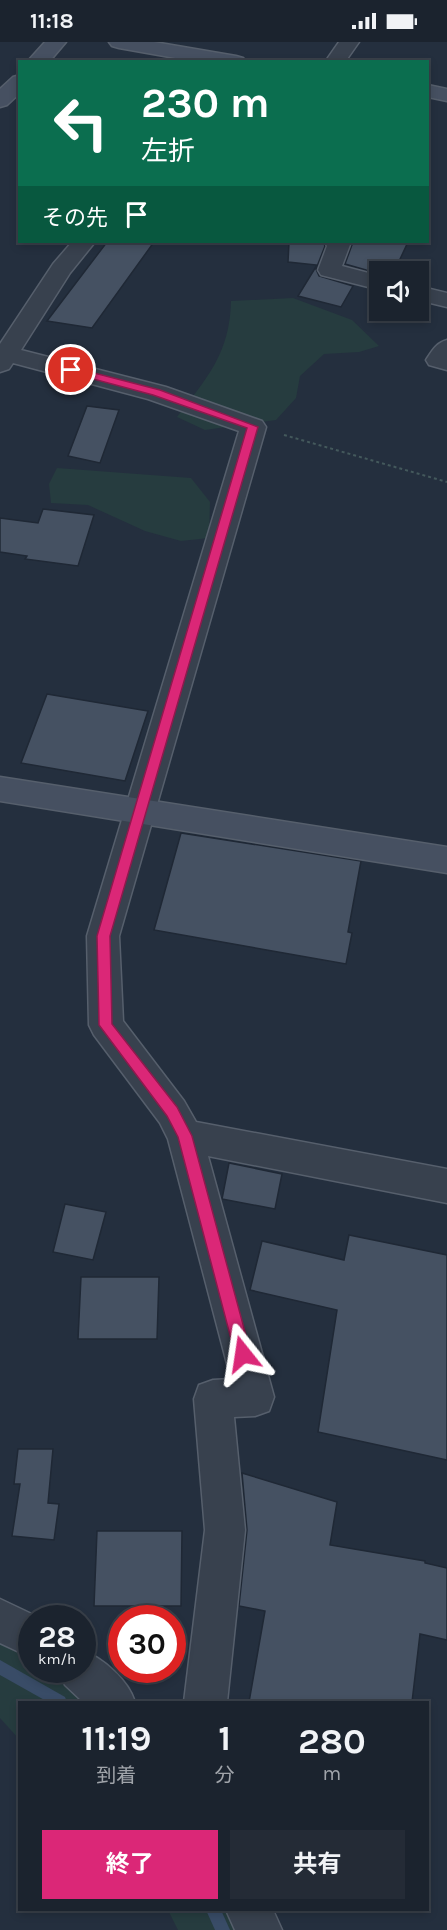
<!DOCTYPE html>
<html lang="ja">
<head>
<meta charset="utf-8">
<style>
  body { margin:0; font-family:Karla,"Noto Sans JP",sans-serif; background:#242b36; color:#f1f3f6; height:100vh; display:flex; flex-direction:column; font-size:22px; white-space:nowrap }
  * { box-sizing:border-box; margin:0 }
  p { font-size:20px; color:#a0a4aa }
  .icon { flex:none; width:33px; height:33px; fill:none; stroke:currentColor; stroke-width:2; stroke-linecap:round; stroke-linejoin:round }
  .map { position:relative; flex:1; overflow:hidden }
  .panel { position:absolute; left:18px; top:1659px; width:411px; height:210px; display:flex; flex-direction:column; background:#1b232e; border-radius:0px; box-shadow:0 3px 9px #0003,0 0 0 2px #39404a }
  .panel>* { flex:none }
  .hud { position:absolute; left:18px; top:18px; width:411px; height:183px; border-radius:0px; box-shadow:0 3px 9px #0003,0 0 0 2px #39404a; background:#0b6e4f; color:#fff; overflow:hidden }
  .tools { position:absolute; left:369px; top:219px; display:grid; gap:12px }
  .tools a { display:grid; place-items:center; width:60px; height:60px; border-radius:0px; background:#1b232e; box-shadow:0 3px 9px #0003,0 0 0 2px #39404a; font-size:30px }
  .speed { position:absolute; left:18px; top:1563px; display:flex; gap:12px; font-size:30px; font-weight:700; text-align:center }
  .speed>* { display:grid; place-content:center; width:78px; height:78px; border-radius:50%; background:#1b232e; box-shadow:0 3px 9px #0003,0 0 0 2px #39404a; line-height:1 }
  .speed small { font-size:15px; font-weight:400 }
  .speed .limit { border:9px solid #d22; background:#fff; color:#111 }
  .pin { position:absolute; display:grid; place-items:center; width:51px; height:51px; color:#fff; margin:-26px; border:3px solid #fff; border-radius:50%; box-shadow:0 2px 6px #0007 }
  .me { position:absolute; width:66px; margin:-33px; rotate:345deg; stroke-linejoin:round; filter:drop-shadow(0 0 4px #0008) }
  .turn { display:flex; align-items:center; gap:21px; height:126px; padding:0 24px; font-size:27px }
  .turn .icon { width:78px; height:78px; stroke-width:2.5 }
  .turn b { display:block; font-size:42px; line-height:51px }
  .then { display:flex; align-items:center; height:57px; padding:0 24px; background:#0003; gap:12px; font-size:22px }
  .eta { display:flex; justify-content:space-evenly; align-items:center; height:102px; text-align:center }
  .eta b { font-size:36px; font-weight:700; line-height:42px }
  .cta { display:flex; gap:12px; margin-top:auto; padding:12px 24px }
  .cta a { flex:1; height:69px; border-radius:0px; background:#db2777; color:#fff; font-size:24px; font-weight:700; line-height:69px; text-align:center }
  .cta a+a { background:#242b36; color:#f1f3f6 }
  .status { display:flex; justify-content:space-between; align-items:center; height:42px; padding:0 30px; background:#1b232e; direction:ltr }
  .status svg { height:16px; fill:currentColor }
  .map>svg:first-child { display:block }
</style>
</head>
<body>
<div class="status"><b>11:18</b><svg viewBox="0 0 49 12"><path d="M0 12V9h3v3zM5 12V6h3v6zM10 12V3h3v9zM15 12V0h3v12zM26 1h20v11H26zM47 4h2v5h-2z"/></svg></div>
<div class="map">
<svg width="447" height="1888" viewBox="0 0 447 1888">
  <rect width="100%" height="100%" fill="#242f3e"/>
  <!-- green -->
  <g fill="#263c3f">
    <path d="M293,256l59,22 27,26 -20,6 -35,2 -24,22 -4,22 -20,22 -71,10 -28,-13c30,-39 53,-64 54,-116z"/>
    <path d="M57,426l134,10 19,24 -1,36 -28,3 -36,-10 -57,-26 -37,-2 -2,-19z"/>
    <path d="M0,1577l31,17 1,34h45l29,32h-86l-1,37 -19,-21z"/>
    <path d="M168,1868h81l10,20h-81z"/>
  </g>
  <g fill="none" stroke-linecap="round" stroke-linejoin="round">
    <!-- stream -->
    <g fill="#394c67" fill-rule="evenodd">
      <path d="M0,1618l65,37 2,5h-19l-48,-27z"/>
      <path d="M206,1868h15l9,20h-15z"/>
    </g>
  </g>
  <!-- building -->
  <g fill="#455162" stroke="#1f2835" stroke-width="1.5">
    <path d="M107,200h47l-62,86 -45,-7z"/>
    <path d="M289,200h34l2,4 -9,23 3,7 34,10 -12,21 -43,-11 19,-31 -29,-3z"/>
    <path d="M353,200h55l-14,30 -28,-2 -21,-6z"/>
    <path d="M87,364l32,4 -19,53 -32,-7z"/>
    <path d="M43,467l51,6 -16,51 -53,-7 2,-3 -27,-4v-34l38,5z"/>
    <path d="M47,652l101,17 -23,70 -104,-18z"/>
    <path d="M181,791l180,28 -13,71 4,1 -6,31 -192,-34z"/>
    <path d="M229,1121l53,11 -7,35 -53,-10z"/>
    <path d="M65,1162l41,8 -13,48 -40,-8z"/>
    <path d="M349,1193l98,20v205l-129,-28 19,-122 -87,-20 12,-49 82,19z"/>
    <path d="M81,1235h78l-2,62h-79z"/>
    <path d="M18,1407h35l-5,54 11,1 -5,36 -42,-4 8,-52h-6z"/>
    <path d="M242,1431l95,29 -7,43 95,16v2l22,5v72l-27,-6 -8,68h-163l16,-91 -26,-5 8,-76z"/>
    <path d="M97,1489h85l-1,75h-87z"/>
  </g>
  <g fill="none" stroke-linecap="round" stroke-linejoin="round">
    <!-- street casing -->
    <g stroke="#565f6c" stroke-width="3">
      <g id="street">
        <path d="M339,0h20l-14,20h-20z"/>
        <path d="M72,200h23l-25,31 -49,77 145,37 96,34 4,6 -147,509 4,85 61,80 12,21 251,47v34l-239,-47 66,241 -5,14 -14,5 -21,1 11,113 -18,172h-43l21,-172 -11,-131 5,-14 14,-5 18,-1 -63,-240 -8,-16 -66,-88 -5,-10 -2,-89 152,-505 -91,-32 -135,-36 -4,6 -9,3v-28l53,-80z"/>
        <path d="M325,200h26l-9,24 38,10v14l-59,-15 -3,-5 9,-24z"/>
        <path d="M418,244l29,7v14l-29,-7z"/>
        <path d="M447,298v30l-18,-5 -3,-5c6,-9 10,-17 21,-20z"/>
        <path d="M0,1557l40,19h-8v40l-32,-15z"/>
        <path d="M82,1608c22,9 46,30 53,52h-52l-18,-17 -6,-15h23z"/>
        <path d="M226,1868h47l9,20h-47z"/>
      </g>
    </g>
    <!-- secondary casing -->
    <g stroke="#565f6c" stroke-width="3">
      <g id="secondary">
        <path d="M45,0h21l-17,20h-22z"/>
        <path d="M109,0h45l82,14 7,2 3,4h-48l-79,-14 -7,-2z"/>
        <path d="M20,33v18l-13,12 -7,2v-18l13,-12z"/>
        <path d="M428,43l19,4v12l-19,-4z"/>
        <path d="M0,735l447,70v26l-447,-72z"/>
      </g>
    </g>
    <!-- path -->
    <path stroke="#44595c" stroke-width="2" stroke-dasharray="3 3" stroke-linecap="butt" d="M284,393l163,47"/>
    <!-- street -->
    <use href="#street" fill="#38414e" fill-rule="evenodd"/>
    <!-- secondary -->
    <use href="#secondary" fill="#465061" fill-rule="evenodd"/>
  </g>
  <!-- route -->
  <path fill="#db2777" stroke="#8e194d" stroke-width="1.5" d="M71,325l89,23 98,37 -148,509 2,88 65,83 15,29 59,218 -2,5 -6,3 -5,-3 -3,-5 -57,-217 -11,-21 -68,-91 -2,-89 150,-508 -94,-33 -86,-23v-4z"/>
</svg>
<div class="tools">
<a><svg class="icon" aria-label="sound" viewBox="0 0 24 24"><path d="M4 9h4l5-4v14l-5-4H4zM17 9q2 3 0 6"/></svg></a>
</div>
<div class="speed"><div>28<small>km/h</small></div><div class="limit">30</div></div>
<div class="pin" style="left:71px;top:328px;background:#d93025"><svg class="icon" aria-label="arrive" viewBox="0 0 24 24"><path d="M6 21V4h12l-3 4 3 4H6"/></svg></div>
<svg class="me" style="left:243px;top:1312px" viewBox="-20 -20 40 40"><path d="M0-17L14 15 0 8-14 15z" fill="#db2777" stroke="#fff" stroke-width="4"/></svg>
<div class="hud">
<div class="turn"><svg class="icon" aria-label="left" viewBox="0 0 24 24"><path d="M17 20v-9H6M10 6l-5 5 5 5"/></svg><div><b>230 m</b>左折</div></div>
<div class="then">その先<svg class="icon" aria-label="arrive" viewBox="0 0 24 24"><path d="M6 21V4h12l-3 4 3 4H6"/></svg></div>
</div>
<section class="panel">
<div class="eta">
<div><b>11:19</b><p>到着</p></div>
<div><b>1</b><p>分</p></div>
<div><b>280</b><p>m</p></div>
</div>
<div class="cta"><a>終了</a><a>共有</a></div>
</section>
</div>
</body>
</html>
